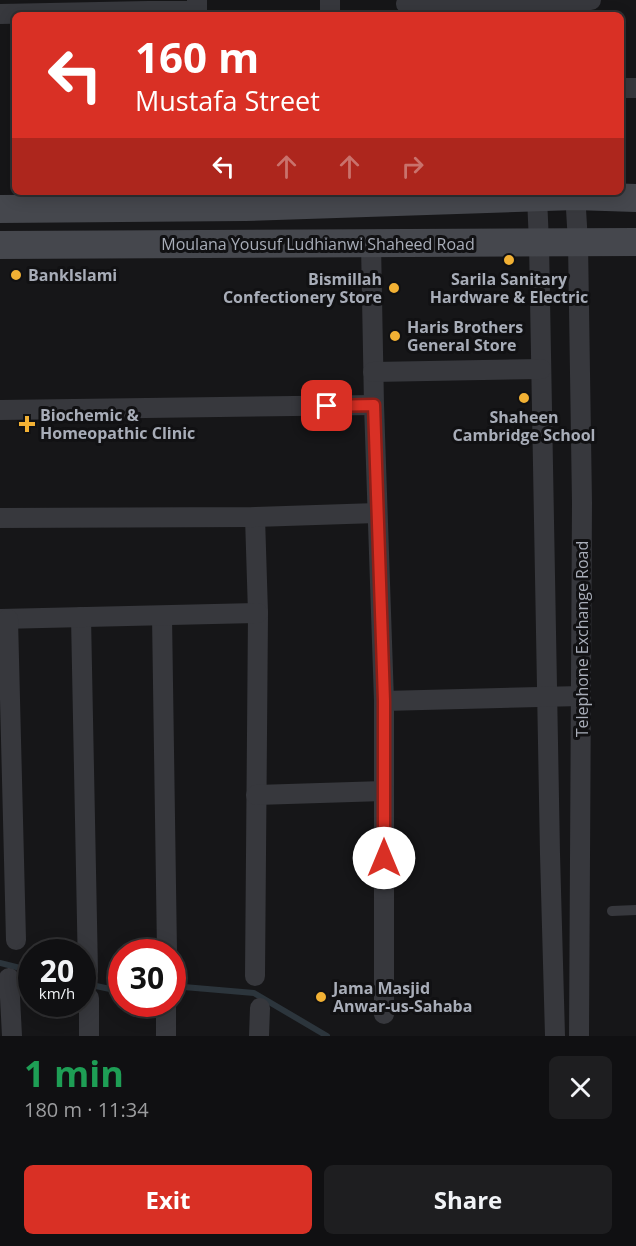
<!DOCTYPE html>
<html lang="en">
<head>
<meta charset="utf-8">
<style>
  body { margin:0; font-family:"Open Sans",sans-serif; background:#1e1e20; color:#f1f3f6; height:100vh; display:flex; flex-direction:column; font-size:22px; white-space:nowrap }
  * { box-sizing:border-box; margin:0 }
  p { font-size:20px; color:#9c9d9f }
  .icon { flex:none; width:33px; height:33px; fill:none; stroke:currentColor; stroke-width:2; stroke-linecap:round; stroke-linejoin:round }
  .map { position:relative; height:1036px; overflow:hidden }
  .details { display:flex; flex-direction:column; background:#101012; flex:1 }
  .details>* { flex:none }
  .banner { position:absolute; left:12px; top:12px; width:612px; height:183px; border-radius:9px; box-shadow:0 3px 15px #0003,0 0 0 2px #303032; background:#d93025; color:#fff; overflow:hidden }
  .speed { position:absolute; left:18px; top:939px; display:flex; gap:12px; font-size:30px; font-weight:700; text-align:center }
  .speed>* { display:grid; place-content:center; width:78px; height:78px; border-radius:50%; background:#101012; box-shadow:0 3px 15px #0003,0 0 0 2px #303032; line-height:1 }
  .speed small { font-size:15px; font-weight:400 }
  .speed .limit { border:9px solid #d22; background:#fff; color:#111 }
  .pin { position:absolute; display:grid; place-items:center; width:51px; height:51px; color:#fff; margin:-26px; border-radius:12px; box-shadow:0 3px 9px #0006 }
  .me { position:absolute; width:66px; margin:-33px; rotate:0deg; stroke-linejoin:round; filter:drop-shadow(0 0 4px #0008) }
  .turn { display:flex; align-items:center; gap:21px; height:126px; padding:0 24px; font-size:27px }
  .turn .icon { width:78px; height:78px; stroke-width:2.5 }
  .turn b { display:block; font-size:42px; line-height:51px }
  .lanes { display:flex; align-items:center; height:57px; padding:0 24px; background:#0003; justify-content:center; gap:30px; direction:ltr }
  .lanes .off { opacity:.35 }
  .round { display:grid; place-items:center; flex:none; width:63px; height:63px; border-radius:9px; background:#1e1e20 }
  .overview { display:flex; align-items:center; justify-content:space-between; height:102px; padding:0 24px }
  h1 { font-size:36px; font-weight:700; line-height:45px; color:#1e9e55 }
  .cta { display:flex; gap:12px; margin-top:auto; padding:12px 24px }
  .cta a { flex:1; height:69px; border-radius:9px; background:#d93025; color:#fff; font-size:24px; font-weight:700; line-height:69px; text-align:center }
  .cta a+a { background:#1e1e20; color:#f1f3f6 }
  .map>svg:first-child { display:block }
</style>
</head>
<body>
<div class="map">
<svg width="636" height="1036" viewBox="0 0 636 1036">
  <rect width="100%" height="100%" fill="#161618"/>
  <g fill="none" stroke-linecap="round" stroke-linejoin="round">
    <!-- stream -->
    <g stroke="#2c353c" stroke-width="6">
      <path d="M0,963l32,8"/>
      <path d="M82,983l28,6 12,-1"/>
      <path d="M172,986l82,7 73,43"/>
    </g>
    <!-- lane -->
    <path stroke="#37383d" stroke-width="10" d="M612,911l24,-1"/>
    <!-- street -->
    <g stroke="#37383d" stroke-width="20">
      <path d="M330,0v15"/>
      <path d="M406,4l185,-4"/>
      <path d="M0,14l197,-4v-10"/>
      <path d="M621,88h15"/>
      <path d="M575,192l3,51 4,260 -3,533"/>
      <path d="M537,197l2,46 11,611 5,182"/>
      <path d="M371,244l3,161 10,296v313"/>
      <path d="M373,372l168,-3"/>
      <path d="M0,410l374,-5"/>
      <path d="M255,517l3,96 -3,363"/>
      <path d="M0,518l255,-1 122,-4"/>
      <path d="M162,616l5,336"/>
      <path d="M81,617l7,355"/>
      <path d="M0,619l258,-6"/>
      <path d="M8,619l8,321"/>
      <path d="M384,701l197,-5"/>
      <path d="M256,795l128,-4"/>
      <path d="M9,978l3,58"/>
      <path d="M89,998v38"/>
      <path d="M166,1005v31"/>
      <path d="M259,1036l1,-28"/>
    </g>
    <!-- secondary -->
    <g stroke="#45474d" stroke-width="28">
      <path d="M0,209l245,-2 330,-11 61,2"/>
      <path d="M0,245l636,-3"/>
    </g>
  </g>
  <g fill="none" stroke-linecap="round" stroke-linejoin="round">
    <!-- route casing -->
    <g stroke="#8d1f18" stroke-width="15">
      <path id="route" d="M327,406l47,-1 10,296v157"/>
    </g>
    <!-- route -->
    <use href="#route" stroke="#d93025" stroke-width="10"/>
  </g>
  <!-- markers -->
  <g fill="#f2b134" stroke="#111113" stroke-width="2">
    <circle cx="509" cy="260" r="6"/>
    <circle cx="16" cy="275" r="6"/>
    <circle cx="394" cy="288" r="6"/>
    <circle cx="395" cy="336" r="6"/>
    <circle cx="524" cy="398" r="6"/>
    <path d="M24 415h6v6h6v6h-6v6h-6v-6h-6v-6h6z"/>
    <circle cx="321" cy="997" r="6"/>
  </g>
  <g text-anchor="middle" stroke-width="6" stroke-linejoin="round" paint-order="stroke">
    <!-- street labels -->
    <g font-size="16" fill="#a8adb8" stroke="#111113">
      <text x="318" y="250">Moulana Yousuf Ludhianwi Shaheed Road</text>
      <text transform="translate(582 639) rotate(-90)" y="6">Telephone Exchange Road</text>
    </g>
    <!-- poi labels -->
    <g font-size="16" font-weight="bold" fill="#a8adb8" stroke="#111113" text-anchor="start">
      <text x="28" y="281">BankIslami</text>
      <text x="382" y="285" text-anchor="end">Bismillah<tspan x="382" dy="18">Confectionery Store</tspan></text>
      <text x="509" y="285" text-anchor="middle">Sarila Sanitary<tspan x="509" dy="18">Hardware &amp; Electric</tspan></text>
      <text x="407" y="333">Haris Brothers<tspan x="407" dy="18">General Store</tspan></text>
      <text x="40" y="421">Biochemic &amp;<tspan x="40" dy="18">Homeopathic Clinic</tspan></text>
      <text x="524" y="423" text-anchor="middle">Shaheen<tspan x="524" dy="18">Cambridge School</tspan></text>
      <text x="333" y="994">Jama Masjid<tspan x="333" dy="18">Anwar-us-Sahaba</tspan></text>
    </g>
  </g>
</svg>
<div class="speed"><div>20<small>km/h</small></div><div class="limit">30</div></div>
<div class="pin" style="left:327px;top:406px;background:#d93025"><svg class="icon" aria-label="arrive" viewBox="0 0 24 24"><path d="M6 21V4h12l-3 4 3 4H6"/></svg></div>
<svg class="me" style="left:384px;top:858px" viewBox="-20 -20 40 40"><circle r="19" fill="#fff"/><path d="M0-13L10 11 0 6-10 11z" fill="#d93025"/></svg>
<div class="banner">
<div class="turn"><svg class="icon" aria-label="left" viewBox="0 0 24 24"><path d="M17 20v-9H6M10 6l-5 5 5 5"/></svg><div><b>160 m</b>Mustafa Street</div></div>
<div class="lanes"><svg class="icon" aria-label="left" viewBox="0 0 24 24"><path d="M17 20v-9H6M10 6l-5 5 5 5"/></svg><svg class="icon off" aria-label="ahead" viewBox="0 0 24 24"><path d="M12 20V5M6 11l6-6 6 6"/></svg><svg class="icon off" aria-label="ahead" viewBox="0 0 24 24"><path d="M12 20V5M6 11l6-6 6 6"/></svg><svg class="icon off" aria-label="right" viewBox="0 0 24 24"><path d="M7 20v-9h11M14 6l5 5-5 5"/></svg></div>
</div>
</div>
<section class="details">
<div class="overview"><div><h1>1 min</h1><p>180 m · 11:34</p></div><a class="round"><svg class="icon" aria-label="close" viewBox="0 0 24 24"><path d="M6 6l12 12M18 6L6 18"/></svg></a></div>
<div class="cta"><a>Exit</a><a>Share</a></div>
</section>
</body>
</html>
